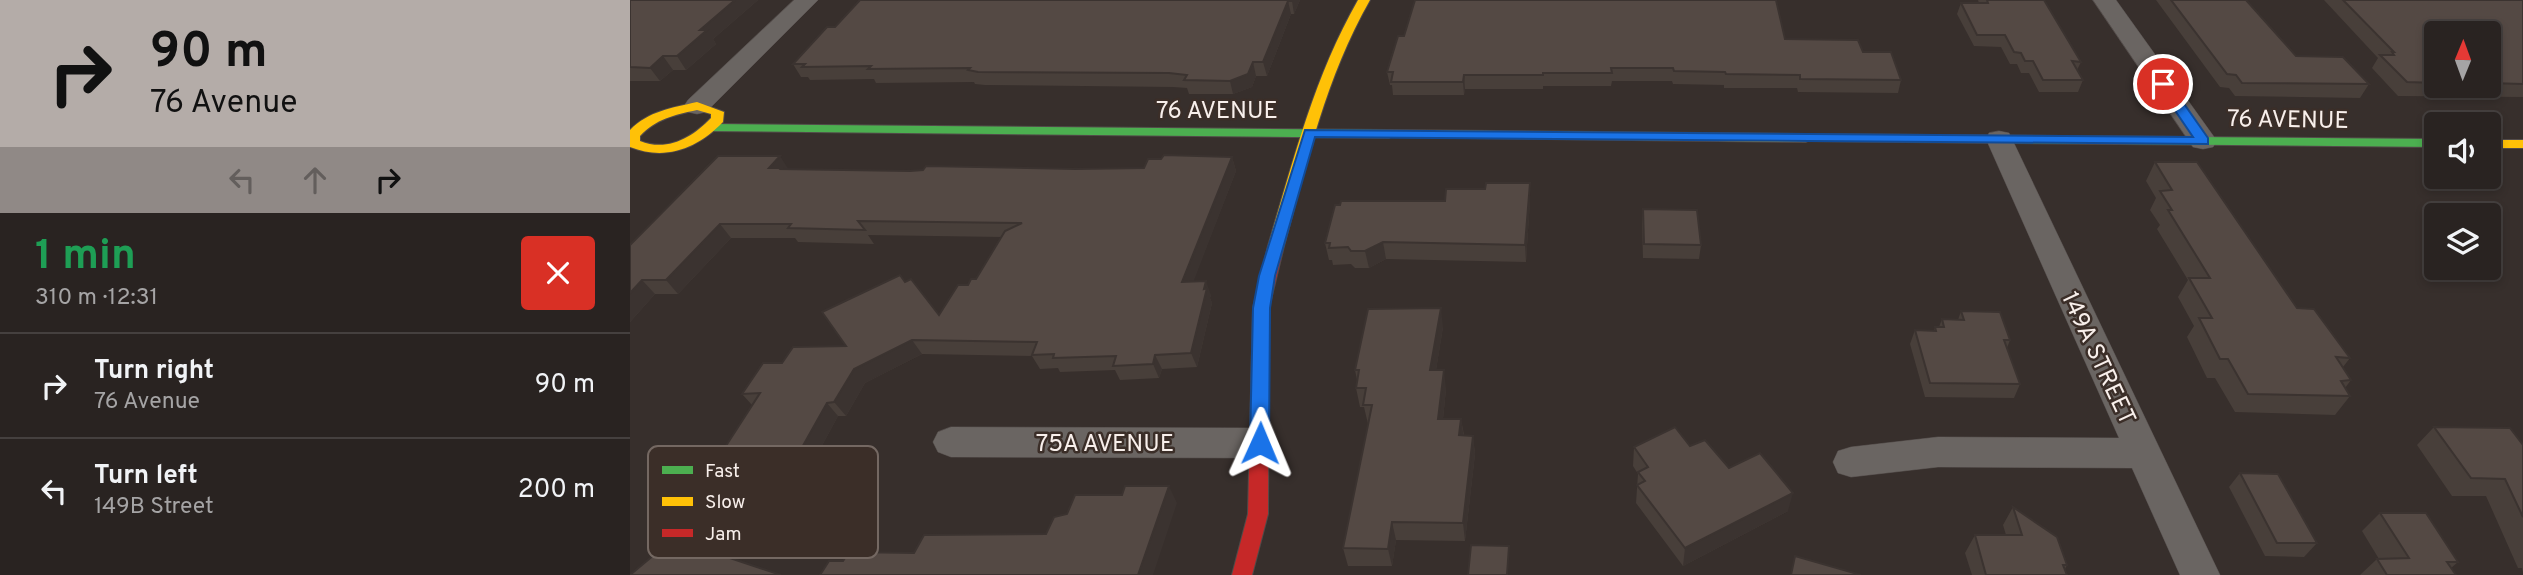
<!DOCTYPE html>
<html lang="en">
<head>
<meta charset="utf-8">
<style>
  body { margin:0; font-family:Overpass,sans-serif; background:#312b2a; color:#f1f3f6; height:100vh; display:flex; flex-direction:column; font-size:26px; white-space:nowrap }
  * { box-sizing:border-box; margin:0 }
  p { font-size:23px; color:#a5a4a5 }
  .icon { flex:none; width:38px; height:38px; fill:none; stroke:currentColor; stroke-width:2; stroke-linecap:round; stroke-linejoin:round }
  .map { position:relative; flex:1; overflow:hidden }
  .side { display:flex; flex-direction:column; background:#292321; width:630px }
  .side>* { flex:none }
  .banner { background:#b4aca8; color:#111; overflow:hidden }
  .needle { width:46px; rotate:1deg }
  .buttons { position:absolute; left:1794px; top:21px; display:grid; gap:14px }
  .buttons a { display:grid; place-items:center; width:77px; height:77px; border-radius:7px; background:#292321; box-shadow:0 4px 10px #0003,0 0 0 2px #45403f; font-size:35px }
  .pin { position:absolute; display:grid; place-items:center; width:60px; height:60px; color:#fff; margin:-30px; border:4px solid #fff; border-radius:50%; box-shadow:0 2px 7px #0007 }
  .me { position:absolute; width:77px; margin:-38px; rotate:1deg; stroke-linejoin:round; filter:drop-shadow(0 0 5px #0008) }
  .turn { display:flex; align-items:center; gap:24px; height:147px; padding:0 35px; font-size:32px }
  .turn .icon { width:91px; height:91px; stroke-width:2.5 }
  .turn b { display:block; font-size:49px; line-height:60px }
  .lanes { display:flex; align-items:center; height:66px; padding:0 35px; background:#0003; justify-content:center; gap:35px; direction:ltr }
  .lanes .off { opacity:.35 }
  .round { display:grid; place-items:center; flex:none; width:74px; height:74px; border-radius:7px; background:#312b2a }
  .overview { display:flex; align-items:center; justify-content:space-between; height:119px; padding:0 35px }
  h1 { font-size:42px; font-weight:700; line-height:52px; color:#1e9e55 }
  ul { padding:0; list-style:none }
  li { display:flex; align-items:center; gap:21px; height:105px; padding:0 35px; border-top:2px solid #45403f }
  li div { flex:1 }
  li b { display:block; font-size:26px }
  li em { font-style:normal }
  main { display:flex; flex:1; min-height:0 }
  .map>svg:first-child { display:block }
</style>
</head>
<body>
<main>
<section class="side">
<div class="banner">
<div class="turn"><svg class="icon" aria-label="right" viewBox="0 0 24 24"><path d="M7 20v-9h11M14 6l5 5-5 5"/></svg><div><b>90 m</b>76 Avenue</div></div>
<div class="lanes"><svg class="icon off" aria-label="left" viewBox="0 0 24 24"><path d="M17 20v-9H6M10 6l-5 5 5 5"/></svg><svg class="icon off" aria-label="ahead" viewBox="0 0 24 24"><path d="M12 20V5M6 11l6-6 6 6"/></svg><svg class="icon" aria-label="right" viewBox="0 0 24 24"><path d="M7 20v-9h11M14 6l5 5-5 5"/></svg></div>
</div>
<div class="overview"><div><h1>1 min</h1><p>310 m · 12:31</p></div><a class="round" style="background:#d93025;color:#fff"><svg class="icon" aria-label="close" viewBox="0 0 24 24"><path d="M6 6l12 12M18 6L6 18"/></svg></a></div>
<ul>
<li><svg class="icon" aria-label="right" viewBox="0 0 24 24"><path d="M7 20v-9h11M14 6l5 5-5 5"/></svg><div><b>Turn right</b><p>76 Avenue</p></div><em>90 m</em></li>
<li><svg class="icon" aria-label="left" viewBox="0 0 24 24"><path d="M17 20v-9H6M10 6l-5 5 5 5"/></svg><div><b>Turn left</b><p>149B Street</p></div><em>200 m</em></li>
</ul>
</section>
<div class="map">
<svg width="1893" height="575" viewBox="0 0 1893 575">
  <rect width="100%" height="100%" fill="#372f2c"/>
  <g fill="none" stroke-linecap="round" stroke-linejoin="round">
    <!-- street casing -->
    <g stroke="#524b49" stroke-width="1">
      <g id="street">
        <path d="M164,0h24l-112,112 -9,2 -9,-2 -4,-6 4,-6z"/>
        <path d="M1463,0h23l101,141 -4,6 -10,2 -10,-2z"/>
        <path d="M1369,131l10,2 3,6 208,436h-40l-48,-107 -194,-1 -87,10 -13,-4 -5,-11 5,-11 13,-4 87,-10 181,1 -133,-299 3,-6z"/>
        <path d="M321,427l309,1 13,5 5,10 -5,10 -13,5 -309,-1 -13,-5 -5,-10 5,-10z"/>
      </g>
    </g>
    <!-- fast casing -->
    <g stroke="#524b49" stroke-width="2">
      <g id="fast">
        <path d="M82,124l677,6 7,4 -7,4 -682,-7 -2,-3z"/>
        <path d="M1176,134l630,5v8l-635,-6 -2,-3z"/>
      </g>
    </g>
    <!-- slow casing -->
    <g stroke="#524b49" stroke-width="2">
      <g id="slow">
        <path d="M728,0h12c-44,77 -63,161 -86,246l-8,5 -5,-1 -3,-4c25,-85 46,-169 90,-246z"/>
        <path d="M67,102l27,10 -1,10c-26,27 -58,39 -93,25v-17c19,-19 41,-22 67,-28zM67,110l14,4v4c-19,20 -44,34 -71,23v-5c16,-17 34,-21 57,-26z"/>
        <path d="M759,130l417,4 7,4 -7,4 -422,-5 -2,-3z"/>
        <rect x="1858" y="140" width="35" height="8"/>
      </g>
    </g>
    <!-- jam casing -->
    <g stroke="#524b49" stroke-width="2">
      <path id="jam" d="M646,241l8,5 -15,62 -1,206 -16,61h-20l16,-61 5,-206 15,-62z"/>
    </g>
    <!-- street -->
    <use href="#street" fill="#6a6562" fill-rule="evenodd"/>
    <!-- fast -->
    <use href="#fast" fill="#4caf50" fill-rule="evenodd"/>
    <!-- slow -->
    <use href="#slow" fill="#ffc107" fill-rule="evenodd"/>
    <!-- jam -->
    <use href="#jam" fill="#c62828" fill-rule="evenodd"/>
  </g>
  <!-- wall -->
  <g fill="#483f3a" fill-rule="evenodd">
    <path d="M0,0h128l-45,39 3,5 -30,26h-13l-13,11h-30z"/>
    <path d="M230,0h440l-6,14h-3l-24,62h-11l-4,11 -19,7h-44l-2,-6 -14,-1 -188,-2 -10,-1 -1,-2 -98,1 -2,-4 -64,1 -2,-3h-7l-8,-13 42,-37z"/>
    <path d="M1348,0h66l37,62 -4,8 6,10 -5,12h-39l-10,-19h-8l-4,-9h-7l-9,-17 -27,-1 -17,-32 4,-11h18z"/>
    <path d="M1526,0h90l50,56 73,28 -9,14 -125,-2 -6,-8 -9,-1z"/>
    <path d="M1694,0h199v97l-125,-1 -26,-28 6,-10zM1806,33h52v53h-52z"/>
    <path d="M774,36l381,3 78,13 38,28 -3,13 -100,-1 -1,-4h-73v-3l-51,-1 -1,-3h-60l-1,5h-68v3h-78l-1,6h-71l-1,-10h-2l-3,-13z"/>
    <path d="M602,157l4,14 -43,110 18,14 -1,3 2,5 -15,64 -35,2 -3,9 -39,2 -5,-10 -55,2 -2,-4 -18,1 -8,-13 -110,-2 -57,29 -19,33h-8l-57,105 -9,1 -3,6 -82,3 -15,-13 50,-66 30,-47 -10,-11 40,-31 64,-17 59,-64 34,33 29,-30 8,-6 26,-42 -134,-2 6,9 -76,-2 -3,-4h-64l-53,56h-23l-25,28v-77l159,-76 121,2 234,-3z"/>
    <path d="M1525,162l142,146 53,50 -7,9 8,13 -6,8 5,8 -15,19 -100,-3 -20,-34h-8l-20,-41 7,-11 -16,-29 10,-17 -31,-51 3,-4 -10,-15 6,-12 -10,-17z"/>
    <path d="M900,200l-4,62 -140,-3 -17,9h-14l-4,-4 -18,1 -1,-5h-3l-4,-17 120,-42z"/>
    <path d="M1013,209l58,36 -2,14 -56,-1 -1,-35z"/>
    <path d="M1331,311l49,29 -3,8 13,36 -6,14 -89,-1 -15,-53 5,-14 19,1 1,-4h4l3,-8 16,1z"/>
    <path d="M813,327l-7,43 10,19 -3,30h18l3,16 9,1 2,18 -10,87 -69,-1 -4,26h-44l-5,-18 25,-124 -4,-17h-4l-4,-19 1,-8 -2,-10z"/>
    <path d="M1804,427l89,18v128l-1,-5h-4l-32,-72h-34l-35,-51z"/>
    <path d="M1060,446l39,22 59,43 -105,55 -47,-63 2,-29 -5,-8 1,-19z"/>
    <path d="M1610,473l77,70 -13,14 -39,-1 -36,-69z"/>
    <path d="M1383,507l54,58 -2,4 2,6h-95l-7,-22 10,-18h31l-3,-10z"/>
    <path d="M1750,513l78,49 -7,6 5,7h-96l17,-16h2l-17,-28z"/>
  </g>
  <!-- shaded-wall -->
  <g fill="#3b3330">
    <path d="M105,0h23l-45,39 3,5 -30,26 -9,-14 23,-26z"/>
    <path d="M662,0h8l-6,14 -2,-13z"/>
    <path d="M658,1l3,13 -24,62 -4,-14z"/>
    <path d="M33,56l10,14 -13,11 -10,-13z"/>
    <path d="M623,62l3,14 -4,11 -19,7 -3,-13z"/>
    <path d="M834,75l1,14 -1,6 -1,-13z"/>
    <path d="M150,156l9,14 -20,-2z"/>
    <path d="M602,157l4,14 -48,125 -6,-14z"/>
    <path d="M900,183v17l-4,62 -1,-17z"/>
    <path d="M90,224l11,14 -53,56 -12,-14z"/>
    <path d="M753,242l3,17 -17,9 -4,-17z"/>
    <path d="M12,280l13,14 -25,28v-29z"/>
    <path d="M576,281l5,14 -1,3 2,5 -15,64 -6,-14z"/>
    <path d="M811,308l2,19 -10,62 -3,-19z"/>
    <path d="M282,340l10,14 -57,29 -19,33 -12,-14 20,-33z"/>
    <path d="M525,355l7,14 -3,9 -6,-14z"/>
    <path d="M814,370l2,19 -5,49 -3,-19z"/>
    <path d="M197,403l11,13 -57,105 -13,-13z"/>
    <path d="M831,419l3,19 -5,-3z"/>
    <path d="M843,436l2,18 -10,87 -2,-18z"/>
    <path d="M539,486l8,17 -24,72h-15z"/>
    <path d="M1163,493l-5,18 -105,55 2,-18z"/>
    <path d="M129,508l13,14 -3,6 -14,-13z"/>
    <path d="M762,522l4,18 -4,26 -4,-17z"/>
  </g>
  <!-- building -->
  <g fill="#544944" stroke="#3b3330" stroke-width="2">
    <path d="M0,0h105l-35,30h7l-30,26h-14l-13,12 -20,-1z"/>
    <path d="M230,0h432v1h-4l-25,61h-10l-5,12 -18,7 -46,-1 3,-5 -18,-2 -191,-1 -10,-2 2,-2 -102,1 3,-3 -69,1 3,-3h-12l34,-37h8z"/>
    <path d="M785,0h361l9,39 73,1 5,12h28l10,28 -101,-1v-4l-74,-1 -1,-2 -51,-1 -1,-3h-62l1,5h-69v2h-79l-1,7h-72l2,-10h-6l11,-36h6z"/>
    <path d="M1357,0h57l37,62 -9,-1 11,19h-40l-10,-19h-8l-4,-8 -7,-1 -9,-17h-28l-16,-32h27z"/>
    <path d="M1541,0h75l50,56 47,1 26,27 -127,-1 -6,-8 -9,-1z"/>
    <path d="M1713,0h180v84l-35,-1v-50h-52v50l-29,-1 -27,-27h14l-2,-3h2z"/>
    <path d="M534,155l68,2 -50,125 24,-1 -2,8 3,-1 -16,65 -36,2 -2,9 -40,2 3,-10 -63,2 1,-4 -22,1 5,-13 -125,-2 -58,29 -20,33 -7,1 -59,105h-9l-4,7 -83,3 30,-45h5l15,-21 38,-59 -18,1 21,-31h19l11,-16 53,-1 -24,-34 78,-37 5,7 6,-3 28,36 19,-30h10l3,-6h5l29,-48 17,-8 -164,-2 7,9 -77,-2 3,-4h-71l-54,56h-24l-12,13v-48l88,-89h62l-11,12h13l-1,1 129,2 13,-1 3,-4 149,3 69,-1 4,-9h13z"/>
    <path d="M1525,162h42l100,146 17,1 36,49 -14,-1 15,23 -10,1 9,15 -102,-2 -20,-35h-8l-21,-41h13l-23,-40h21l-42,-68h4l-12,-19 12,-1z"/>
    <path d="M856,183h44l-5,62 -142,-3 -18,9h-14l-3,-4 -19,1 1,-5h-5l10,-38h5l1,-4h104l1,-12h39z"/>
    <path d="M1013,209l54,1 4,35 -57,-1z"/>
    <path d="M811,308l-11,62h14l-6,49h23l-2,16 14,1 -10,87 -71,-1 -4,27 -45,-1 29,-143h-9l3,-17h-10l3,-18h-4l13,-61z"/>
    <path d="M1331,311l39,1 10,28h-6l16,44 -90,-1 -15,-53 21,1 -1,-4h9l-2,-8 22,1z"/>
    <path d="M1045,427l15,19 15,-6 24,28 31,-15 33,40 -108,55 -48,-63 8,-4 -7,-9 10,-5 -14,-20z"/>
    <path d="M1804,427l76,1 13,17v72l-18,-38 -34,-1z"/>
    <path d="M1610,473l38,1 39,69h-40z"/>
    <path d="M495,486h44l-31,89h-318l9,-14h14l6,-9 65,1 10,-18 122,-1 8,-17 13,-3 8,-19h47z"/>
    <path d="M1383,507l44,30 10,28h-4l4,10h-81l-11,-40h47z"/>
    <path d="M1750,513h46l32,49h-11l9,13h-69l-10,-16 32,-1z"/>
    <path d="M43,539l108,36h-151z"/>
    <path d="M841,545l38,1 -2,29h-39z"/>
    <path d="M1165,556l66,19h-70z"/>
  </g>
  <!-- route -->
  <path fill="#1a73e8" stroke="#114b97" stroke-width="2" d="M1533,80l5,1 40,57v6l-893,-7 -40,139 -5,32 -1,135 -3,5 -6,2 -7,-2 -3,-5 3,-135 6,-32 46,-146 888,7 -36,-53z"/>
  <g text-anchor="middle" stroke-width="5" stroke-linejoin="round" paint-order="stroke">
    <!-- street labels -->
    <g font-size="24" fill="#f8efeb" stroke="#3b2e28">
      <text x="587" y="118">76 AVENUE</text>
      <text transform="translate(1658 119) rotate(1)" y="8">76 AVENUE</text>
      <text transform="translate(1469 358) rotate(65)" y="8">149A STREET</text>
      <text x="475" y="451">75A AVENUE</text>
    </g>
  </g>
  <!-- legend -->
  <rect x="18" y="446" width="230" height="112" rx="10" fill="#3b2e28" stroke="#746862" stroke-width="2"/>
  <rect x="32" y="466" width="31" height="8" fill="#4caf50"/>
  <rect x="32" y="497" width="31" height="9" fill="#ffc107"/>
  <rect x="32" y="529" width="31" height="8" fill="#c62828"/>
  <g font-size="19" fill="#f8efeb">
    <text x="75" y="477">Fast</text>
    <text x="75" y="508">Slow</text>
    <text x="75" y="540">Jam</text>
  </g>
</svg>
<div class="buttons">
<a><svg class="needle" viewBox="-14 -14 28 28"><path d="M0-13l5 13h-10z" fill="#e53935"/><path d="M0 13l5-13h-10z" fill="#a5a4a5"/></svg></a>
<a><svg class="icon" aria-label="sound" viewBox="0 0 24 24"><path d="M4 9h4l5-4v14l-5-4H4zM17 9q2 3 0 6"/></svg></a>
<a><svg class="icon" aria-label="layers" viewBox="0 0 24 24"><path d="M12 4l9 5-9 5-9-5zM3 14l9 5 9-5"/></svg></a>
</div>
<div class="pin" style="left:1533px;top:84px;background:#d93025"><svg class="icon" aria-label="arrive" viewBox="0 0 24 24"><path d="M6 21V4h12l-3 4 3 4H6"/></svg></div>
<svg class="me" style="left:630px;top:443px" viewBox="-20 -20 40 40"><path d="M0-17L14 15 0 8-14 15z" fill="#1a73e8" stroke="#fff" stroke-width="4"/></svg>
</div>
</main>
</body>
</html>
